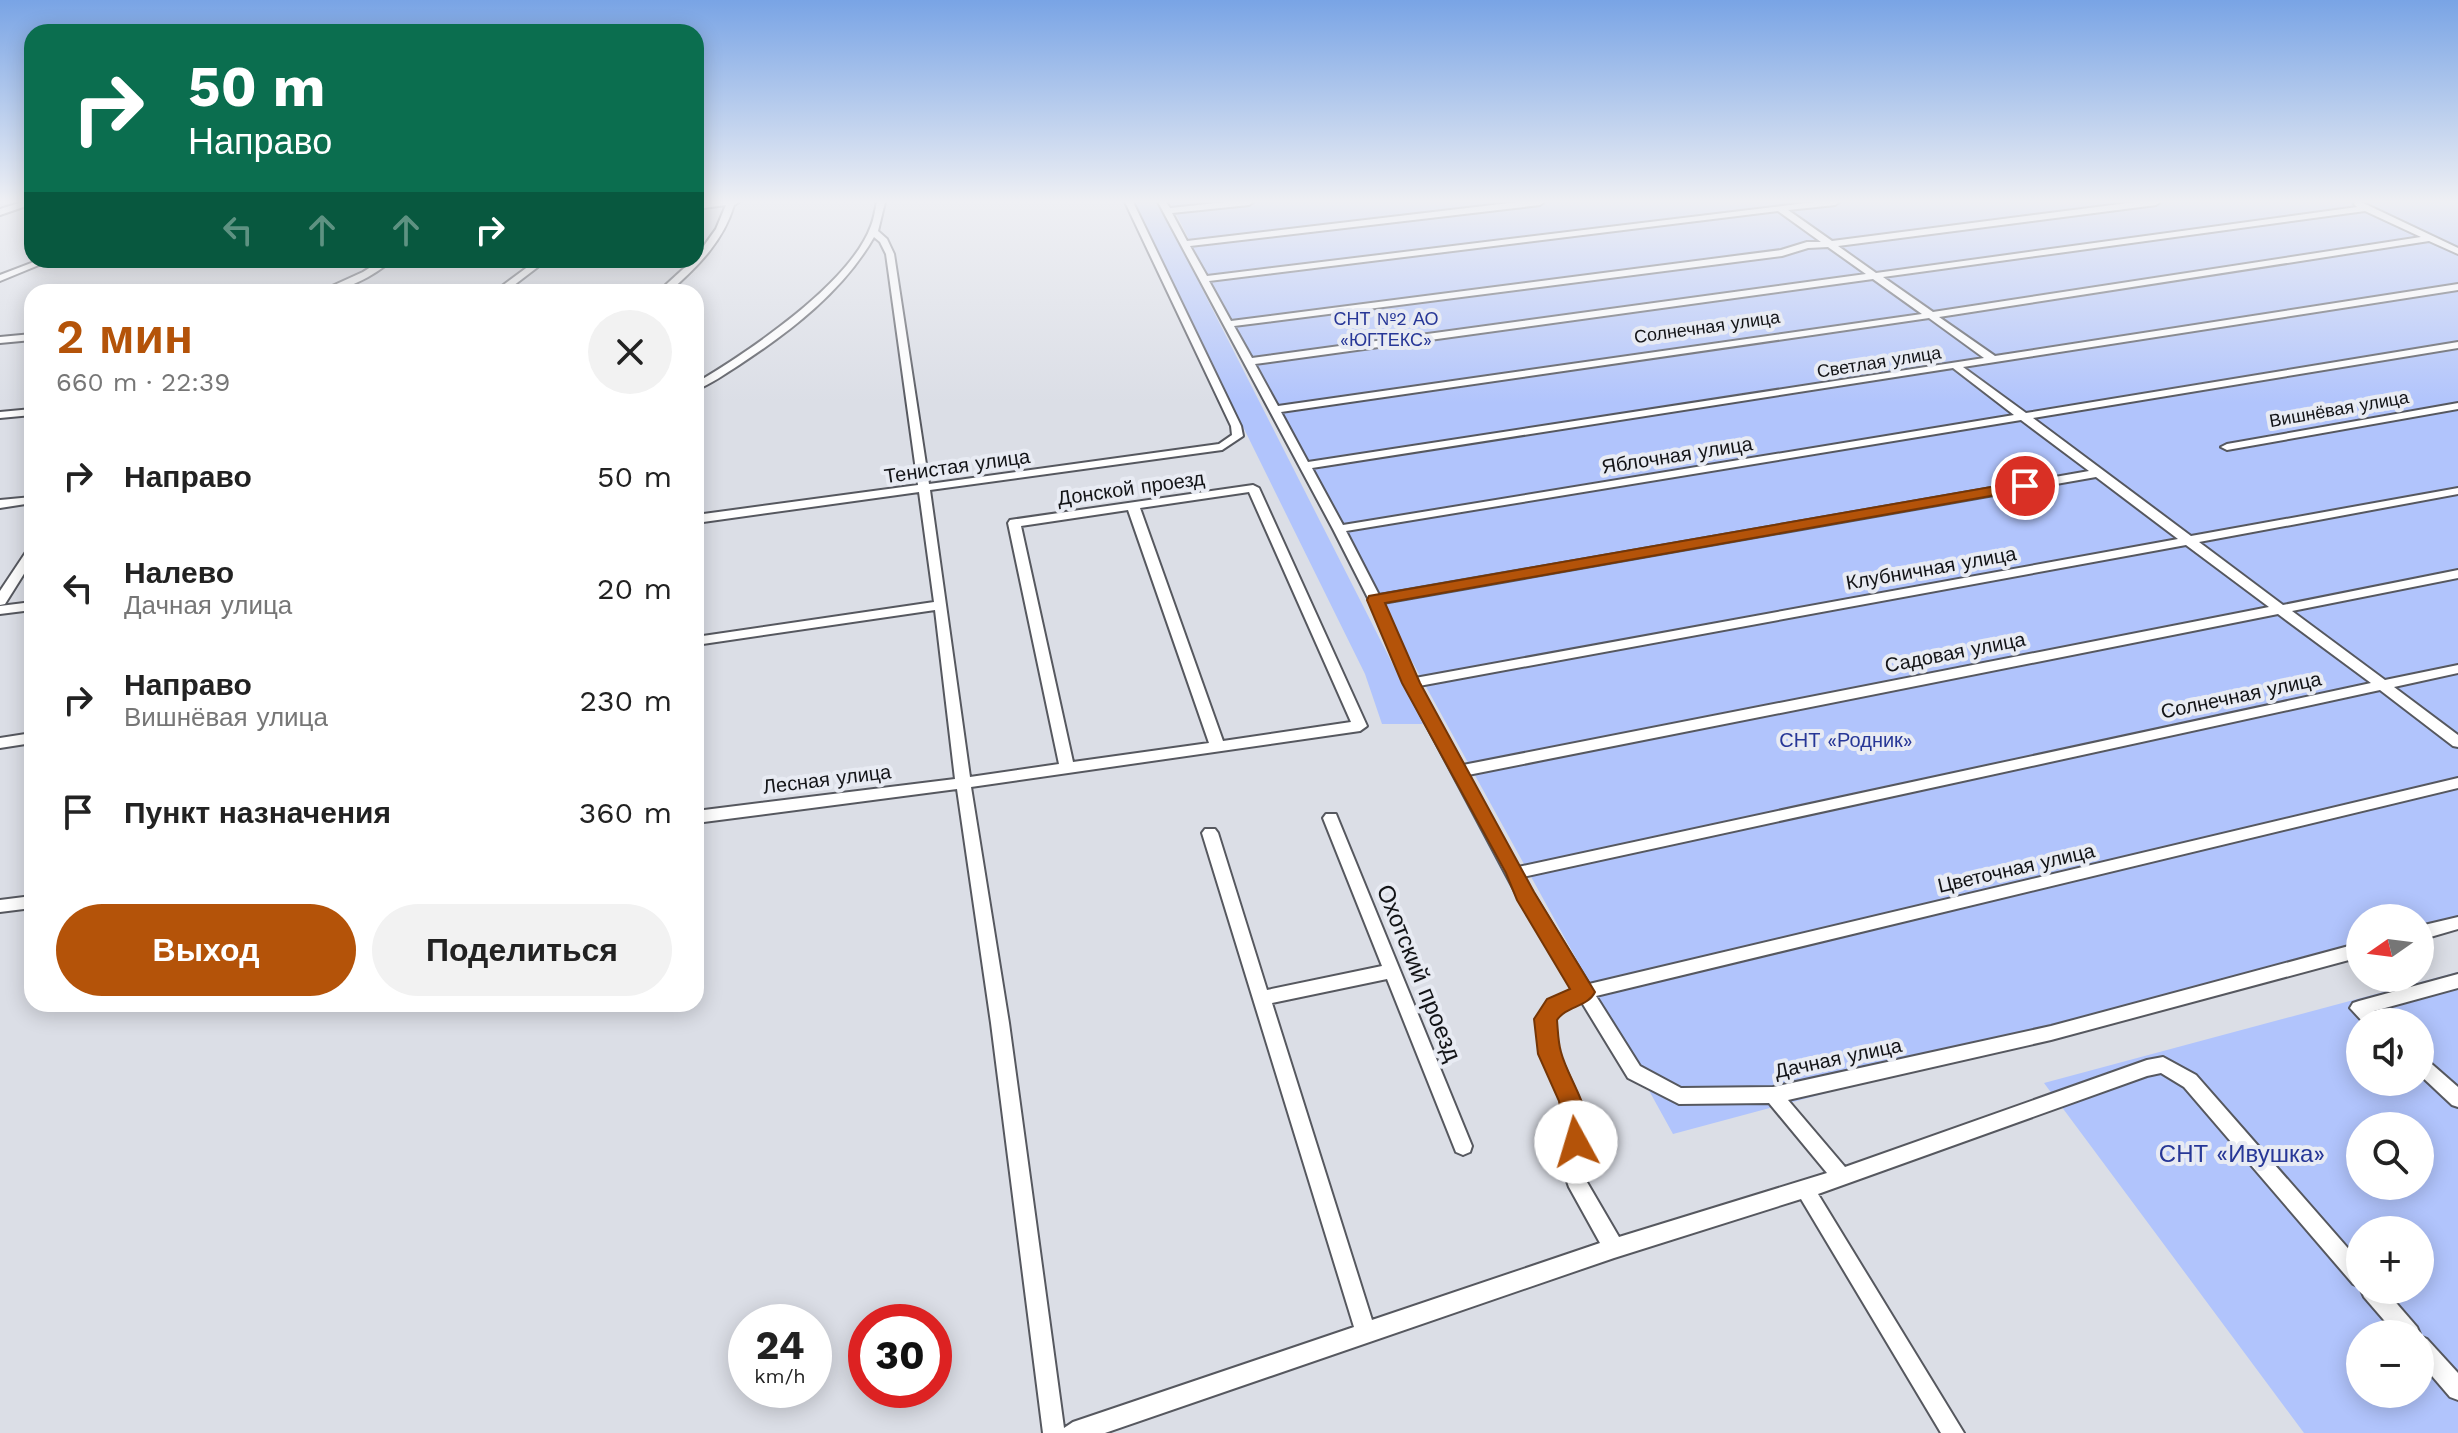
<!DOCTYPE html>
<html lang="ru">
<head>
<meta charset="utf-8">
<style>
  body { margin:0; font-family:"Work Sans",sans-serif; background:#f2f2f2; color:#222; height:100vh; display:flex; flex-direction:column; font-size:30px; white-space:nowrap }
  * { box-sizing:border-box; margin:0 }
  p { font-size:26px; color:#767676 }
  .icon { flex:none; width:44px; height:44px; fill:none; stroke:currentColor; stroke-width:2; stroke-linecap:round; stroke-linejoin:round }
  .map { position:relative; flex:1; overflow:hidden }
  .side { position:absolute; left:24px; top:284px; width:680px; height:728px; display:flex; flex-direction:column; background:#fff; border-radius:24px; box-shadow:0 4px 20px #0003 }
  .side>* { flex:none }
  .top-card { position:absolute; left:24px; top:24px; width:680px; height:244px; border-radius:24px; box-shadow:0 4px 20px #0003; background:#0b6e4f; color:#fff; overflow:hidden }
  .needle { width:52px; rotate:256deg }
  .fabs { position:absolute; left:2346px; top:904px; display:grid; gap:16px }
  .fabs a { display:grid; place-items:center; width:88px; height:88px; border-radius:50%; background:#fff; box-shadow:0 4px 20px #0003; font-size:40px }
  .speed { position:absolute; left:728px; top:1304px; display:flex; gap:16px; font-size:40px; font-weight:700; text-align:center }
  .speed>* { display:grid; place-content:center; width:104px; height:104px; border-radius:50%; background:#fff; box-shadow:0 4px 20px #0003; line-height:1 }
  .speed small { font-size:20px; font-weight:400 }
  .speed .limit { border:12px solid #d22; background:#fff; color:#111 }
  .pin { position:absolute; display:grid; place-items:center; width:68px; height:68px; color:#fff; margin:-34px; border:4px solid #fff; border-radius:50%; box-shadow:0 2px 8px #0007 }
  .me { position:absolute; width:88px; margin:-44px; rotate:354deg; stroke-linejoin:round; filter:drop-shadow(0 0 6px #0008) }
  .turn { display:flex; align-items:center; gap:28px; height:168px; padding:0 32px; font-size:36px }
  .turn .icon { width:104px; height:104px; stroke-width:2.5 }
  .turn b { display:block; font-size:56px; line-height:68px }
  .lanes { display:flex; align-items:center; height:76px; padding:0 32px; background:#0003; justify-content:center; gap:40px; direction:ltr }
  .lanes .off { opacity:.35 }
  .round { display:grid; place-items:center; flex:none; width:84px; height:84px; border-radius:42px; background:#f2f2f2 }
  .headline { display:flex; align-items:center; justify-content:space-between; height:136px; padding:0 32px }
  h1 { font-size:48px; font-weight:600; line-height:60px; color:#b45309 }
  .action { display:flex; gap:16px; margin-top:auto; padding:16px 32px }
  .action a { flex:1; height:92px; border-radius:48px; background:#b45309; color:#fff; font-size:32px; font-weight:600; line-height:92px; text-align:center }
  .action a+a { background:#f2f2f2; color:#222 }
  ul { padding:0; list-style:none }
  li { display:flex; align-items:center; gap:24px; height:112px; padding:0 32px }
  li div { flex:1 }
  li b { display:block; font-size:30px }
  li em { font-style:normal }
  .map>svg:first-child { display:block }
</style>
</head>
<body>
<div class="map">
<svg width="2458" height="1433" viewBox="0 0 2458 1433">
  <rect width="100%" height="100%" fill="#dbdee6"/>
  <!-- green -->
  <g fill="#b1c4fc" fill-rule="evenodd">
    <path d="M1132,202h26l265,522h-41l-17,-50z"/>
    <path d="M1170,202h1288v721l-38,10v-15h-60v32l-687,184 -371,-672z"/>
    <path d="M2458,972v461h-154l-260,-350zM2360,1022h60v60h-60zM2360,1126h60v60h-60zM2360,1230h60v60h-60zM2360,1334h60v60h-60z"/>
  </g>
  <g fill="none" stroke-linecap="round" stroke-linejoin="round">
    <!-- minor casing -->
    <g stroke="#56585f" stroke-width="4">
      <g id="minor">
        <path d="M22,202h10v2l-32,11v-6z"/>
        <path d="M710,202h29l-5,3c-11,37 -37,62 -65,87h-11l35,-32h3v-3l20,-28 10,-24 -30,4v-6z"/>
        <path d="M877,202h8l-7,29 9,8 7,15 35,230 290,-40 13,-9 -1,-9 -106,-224h8l108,224 2,10 -21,14 -292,40 40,287 89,-13 -51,-241 2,-3 243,-35 6,3 108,238 -7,5 -389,56 38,236 55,405 9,-6 281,-95 -152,-494 3,-4h10l3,4 49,157 115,-24 -59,-148 3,-4h10l136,332 -2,6 -7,3 -7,-3 -69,-173 -115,24 100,317 228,-77 -31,-56 -8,-23 6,-22 -5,-41 -21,-47 -5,-35 13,-19 25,-11 -55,-90 -115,-216 -35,-83 -36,-71 -175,-327h8l4,6 56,-6h27l-4,3 -77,8 15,28 331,-39h26l-4,3 -350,41 17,30 607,-74h25l-4,3 -47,5 44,31 304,-39h24l-4,3 -318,41 38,27 481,-66 -3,-3 2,-2h5l97,46v6l-29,-13 -490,76 56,39 463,-72v6l-495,77 63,46 432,-71v6l-425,70 158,118 267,-48v6l-259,48 84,63 175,-35v8l-166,33 93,69 73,-15v8l-64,14 64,48v12l-5,-1 -73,-56 -857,187 66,107 869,-206v10l-862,208 44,70 41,22 92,-1 278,-61 309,-83v14l-309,83 -263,60 57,67 302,-107 16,-3 33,18 164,187v25l-7,-3 -169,-197 -23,-14 -14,3 -329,118 146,239h-23l-140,-234 -187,59 -509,175h-62l-52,-410 -34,-234 -261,34v-12l259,-32 -20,-169 -239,35v-8l238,-35 -15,-110 -223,31v-8l222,-30 -32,-231 -6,-12 -6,-5c-31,54 -83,94 -135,128 -14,9 -28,19 -43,25v-7c52,-31 154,-99 175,-157 3,-7 4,-16 6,-24zM1778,211l43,31h-14l-26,8 -550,71 -22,-40zM2365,211l56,26 -488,75 -50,-35zM1828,247l38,27 -614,84 -18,-32 548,-70 26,-8zM1873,279l49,35 -644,92 -23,-42zM1929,318l55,40 -676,104 -27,-50zM1953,368l61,47 -671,110 -31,-57zM2021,420l68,51 -710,124 -33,-64zM2096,477l82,62 -763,139 -32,-75zM1249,492l102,230 -128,19 -83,-233zM1128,510l81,233 -136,19 -52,-236zM2186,545l83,62 -806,158 -44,-79zM2278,614l93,69 -853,184 -50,-92zM1581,1001l47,77 51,26 90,-1 58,70 -208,64 -35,-60 -5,-13 6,-22 -5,-41 -21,-47 -5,-34 7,-10z"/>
        <path d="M39,260h12l-51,21v-6z"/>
        <path d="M105,260h68l-4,3 -41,3z"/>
        <path d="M382,260h10c-18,16 -48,32 -73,32l44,-20z"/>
        <path d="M537,260h10l-42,32h-11z"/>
        <path d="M32,334v6l-32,3v-6z"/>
        <path d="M2458,403v6l-231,41 -6,-3 6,-3z"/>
        <path d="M32,409v6l-32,3v-6z"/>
        <path d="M32,497v6l-32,5v-8z"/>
        <path d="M32,548v13l-27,43 -5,1v-14l28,-42z"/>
        <path d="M32,602v8l-32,4v-8z"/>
        <path d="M32,733v10l-32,5v-10z"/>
        <path d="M32,896v12l-32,4v-12z"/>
        <path d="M2458,917v12l-38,11v-14z"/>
        <path d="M2458,974v14l-84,23 10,11h-21l-13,-14 3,-5 6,-2z"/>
        <path d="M2420,1056l6,3 32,28v20l-6,-2 -32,-30z"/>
        <path d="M2361,1290h24l32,37 3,7v1l-24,-1 -32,-37z"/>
        <path d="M2420,1336l7,3 31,34v27l-8,-3 -30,-35z"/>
      </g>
    </g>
    <!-- minor -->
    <use href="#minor" fill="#fff" fill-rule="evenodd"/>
  </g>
  <!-- sky -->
  <linearGradient id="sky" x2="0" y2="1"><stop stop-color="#79a4e5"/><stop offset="0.5" stop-color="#eff0f4"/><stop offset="1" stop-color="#eff0f4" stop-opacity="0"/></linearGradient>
  <rect width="2458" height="403" fill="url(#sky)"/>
  <!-- route -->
  <path fill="#b45309" stroke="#753606" stroke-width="2" d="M2025,481l5,2v6l-645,114 35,80 114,209 61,100c-7,15 -29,14 -38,28 1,11 1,22 4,32 8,31 38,64 23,98l-8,3 -9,-3 -8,-49 -21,-47 -4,-35 13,-20 23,-10 -53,-89 -11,-27 -104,-190 -35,-83 2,-4z"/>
  <g text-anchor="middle" stroke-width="8" stroke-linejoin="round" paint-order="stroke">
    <!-- far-park labels -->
    <g font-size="18" fill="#273797" stroke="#e8ebf3">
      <text x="1386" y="325">СНТ №2 АО<tspan x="1386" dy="21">«ЮГТЕКС»</tspan></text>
    </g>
    <!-- far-street labels -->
    <g font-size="18" fill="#131417" stroke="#e8ebf3">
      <text transform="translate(1707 327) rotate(-8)" y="6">Солнечная улица</text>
      <text transform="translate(1879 362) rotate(-9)" y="6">Светлая улица</text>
      <text transform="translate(2339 409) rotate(-10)" y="6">Вишнёвая улица</text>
    </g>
    <!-- street labels -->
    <g font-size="20" fill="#131417" stroke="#e8ebf3">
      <text transform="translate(1677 455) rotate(-9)" y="7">Яблочная улица</text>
      <text transform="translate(957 466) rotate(-8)" y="7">Тенистая улица</text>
      <text transform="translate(1131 488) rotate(-8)" y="7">Донской проезд</text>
      <text transform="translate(1931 568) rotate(-10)" y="7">Клубничная улица</text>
      <text transform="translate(1955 652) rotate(-11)" y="7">Садовая улица</text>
      <text transform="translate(2241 695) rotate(-12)" y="7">Солнечная улица</text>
      <text transform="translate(827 779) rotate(-7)" y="7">Лесная улица</text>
      <text transform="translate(2016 868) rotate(-13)" y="7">Цветочная улица</text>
      <text transform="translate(1838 1058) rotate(-12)" y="7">Дачная улица</text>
    </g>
    <!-- park labels -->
    <g font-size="20" fill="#273797" stroke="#e8ebf3">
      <text x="1846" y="747">СНТ «Родник»</text>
    </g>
    <!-- near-street labels -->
    <g font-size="24" fill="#131417" stroke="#e8ebf3">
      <text transform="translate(1419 973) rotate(68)" y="8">Охотский проезд</text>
    </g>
    <!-- near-park labels -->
    <g font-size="24" fill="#273797" stroke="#e8ebf3">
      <text x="2242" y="1162">СНТ «Ивушка»</text>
    </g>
  </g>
</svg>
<div class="fabs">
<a><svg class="needle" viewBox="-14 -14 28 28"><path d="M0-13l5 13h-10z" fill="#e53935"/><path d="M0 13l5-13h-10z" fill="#767676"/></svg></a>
<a><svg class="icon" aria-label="sound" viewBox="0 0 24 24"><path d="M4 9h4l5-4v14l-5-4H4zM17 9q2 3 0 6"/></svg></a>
<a><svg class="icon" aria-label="search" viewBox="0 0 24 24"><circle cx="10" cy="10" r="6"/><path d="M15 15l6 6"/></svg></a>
<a>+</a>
<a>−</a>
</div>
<div class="speed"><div>24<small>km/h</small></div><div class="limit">30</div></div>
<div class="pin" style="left:2025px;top:486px;background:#d93025"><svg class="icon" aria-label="arrive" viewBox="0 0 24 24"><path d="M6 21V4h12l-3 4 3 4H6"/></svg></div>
<svg class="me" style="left:1576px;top:1142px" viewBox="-20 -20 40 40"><circle r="19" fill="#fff"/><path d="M0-13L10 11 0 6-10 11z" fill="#b45309"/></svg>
<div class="top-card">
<div class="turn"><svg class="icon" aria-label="right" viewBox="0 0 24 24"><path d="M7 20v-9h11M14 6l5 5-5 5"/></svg><div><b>50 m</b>Направо</div></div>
<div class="lanes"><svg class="icon off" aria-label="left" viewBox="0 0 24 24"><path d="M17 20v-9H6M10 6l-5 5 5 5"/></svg><svg class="icon off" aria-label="ahead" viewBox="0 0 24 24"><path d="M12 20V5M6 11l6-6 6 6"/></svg><svg class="icon off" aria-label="ahead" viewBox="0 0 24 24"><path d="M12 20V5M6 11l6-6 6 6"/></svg><svg class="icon" aria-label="right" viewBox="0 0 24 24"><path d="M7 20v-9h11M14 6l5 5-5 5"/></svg></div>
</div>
<section class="side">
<div class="headline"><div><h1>2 мин</h1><p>660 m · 22:39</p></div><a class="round"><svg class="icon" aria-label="close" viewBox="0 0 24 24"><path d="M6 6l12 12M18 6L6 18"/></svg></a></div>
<ul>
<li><svg class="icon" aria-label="right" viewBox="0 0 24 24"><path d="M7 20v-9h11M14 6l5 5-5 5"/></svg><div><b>Направо</b></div><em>50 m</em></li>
<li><svg class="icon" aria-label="left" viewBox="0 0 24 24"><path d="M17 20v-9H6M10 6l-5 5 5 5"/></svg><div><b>Налево</b><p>Дачная улица</p></div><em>20 m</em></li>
<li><svg class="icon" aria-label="right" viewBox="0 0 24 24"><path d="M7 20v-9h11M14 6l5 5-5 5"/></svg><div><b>Направо</b><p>Вишнёвая улица</p></div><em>230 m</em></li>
<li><svg class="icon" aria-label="arrive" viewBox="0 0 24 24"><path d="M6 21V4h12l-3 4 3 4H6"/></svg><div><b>Пункт назначения</b></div><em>360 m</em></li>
</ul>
<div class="action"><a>Выход</a><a>Поделиться</a></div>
</section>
</div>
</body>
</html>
